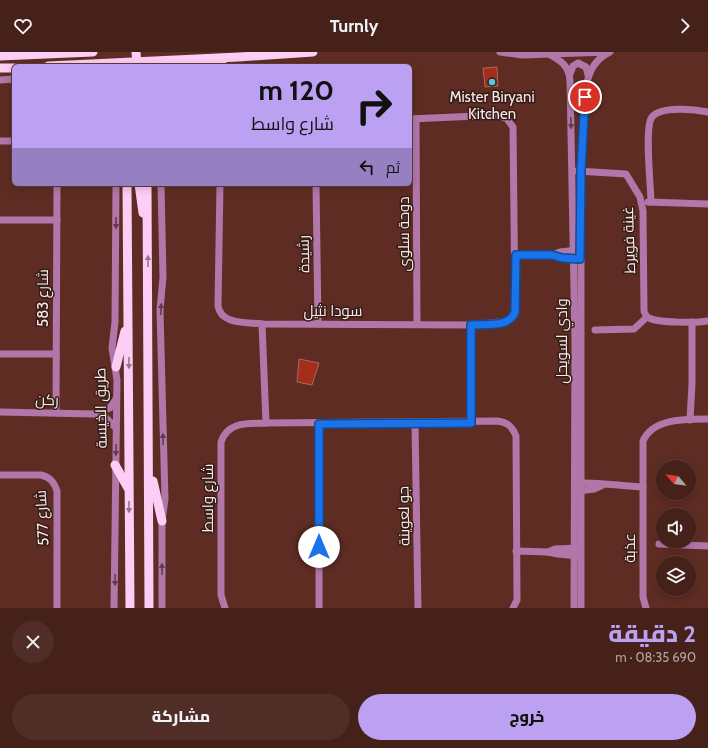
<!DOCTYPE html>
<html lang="ar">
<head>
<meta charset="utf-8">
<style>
  body { margin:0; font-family:Cabin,Cairo,sans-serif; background:#502e27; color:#f1f3f6; direction:rtl; height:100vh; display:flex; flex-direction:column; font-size:15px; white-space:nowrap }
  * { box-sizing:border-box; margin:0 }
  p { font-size:13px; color:#b0a3a2 }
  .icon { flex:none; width:22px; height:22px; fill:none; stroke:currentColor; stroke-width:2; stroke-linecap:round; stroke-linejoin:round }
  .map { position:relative; height:556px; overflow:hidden; direction:ltr }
  .panel { display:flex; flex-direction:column; background:#46211a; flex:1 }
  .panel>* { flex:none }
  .hud { position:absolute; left:12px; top:12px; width:400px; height:122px; border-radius:6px; box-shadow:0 2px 10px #0003,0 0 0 1px #5e3e39; direction:rtl; background:#bca0f2; color:#111; overflow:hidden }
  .needle { width:26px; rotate:298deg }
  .tools { position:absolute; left:656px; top:408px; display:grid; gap:8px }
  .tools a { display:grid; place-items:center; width:40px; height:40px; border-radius:50%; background:#46211a; box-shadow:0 2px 10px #0003,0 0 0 1px #5e3e39; font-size:20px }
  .pin { position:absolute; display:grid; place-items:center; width:34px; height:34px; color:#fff; margin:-17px; border:2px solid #fff; border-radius:50%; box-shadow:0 1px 4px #0007 }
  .me { position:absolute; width:44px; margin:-22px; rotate:0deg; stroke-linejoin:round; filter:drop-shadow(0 0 3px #0008) }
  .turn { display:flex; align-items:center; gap:14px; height:84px; padding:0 12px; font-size:18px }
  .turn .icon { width:52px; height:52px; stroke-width:2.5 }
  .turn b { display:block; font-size:28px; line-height:34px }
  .then { display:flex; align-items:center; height:38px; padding:0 12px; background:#0003; gap:8px; font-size:15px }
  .round { display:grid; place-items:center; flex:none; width:42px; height:42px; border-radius:21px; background:#502e27 }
  .headline { display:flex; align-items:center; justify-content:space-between; height:68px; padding:0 12px }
  h1 { font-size:24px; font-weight:800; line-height:30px; color:#bca0f2 }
  .cta { display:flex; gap:8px; margin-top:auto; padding:8px 12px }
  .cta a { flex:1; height:46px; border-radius:24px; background:#bca0f2; color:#111; font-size:16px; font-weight:800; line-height:46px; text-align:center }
  .cta a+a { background:#502e27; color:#f1f3f6 }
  header { display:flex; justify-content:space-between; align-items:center; height:52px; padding:0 12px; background:#46211a; font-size:18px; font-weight:800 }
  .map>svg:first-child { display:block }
</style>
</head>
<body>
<header><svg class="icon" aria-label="forward" viewBox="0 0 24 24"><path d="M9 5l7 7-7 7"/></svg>Turnly<svg class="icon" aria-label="heart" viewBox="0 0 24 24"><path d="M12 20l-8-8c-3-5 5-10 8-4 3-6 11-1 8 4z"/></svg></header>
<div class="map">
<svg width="708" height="556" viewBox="0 0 708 556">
  <rect width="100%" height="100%" fill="#5e2c23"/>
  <!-- building -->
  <g fill="#a42d1b" stroke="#a46b60">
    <path d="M497,15l1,19 -13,1 -2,-19z"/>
    <path d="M299,307l20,4 -7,22 -15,-3z"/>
  </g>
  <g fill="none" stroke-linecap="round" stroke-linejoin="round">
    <!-- minor -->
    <g stroke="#b177a9" stroke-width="7">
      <path d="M500,0l22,3 86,-3"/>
      <path d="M547,1c14,8 22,12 23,28l5,261 -1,266"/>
      <path d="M570,22l3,-8 5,-3 8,4 2,8"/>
      <path d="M0,28l14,-1"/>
      <path d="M416,67l1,205"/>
      <path d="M0,89h14"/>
      <path d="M577,119l49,3 14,23 3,14 1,100c1,3 2,6 5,7 10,5 48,5 59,3"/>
      <path d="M161,132l2,93 -3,33 5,189 -3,22v87"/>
      <path d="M220,132l-2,122c3,19 29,16 44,18l209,1 38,-4 6,-6v-6l-2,-182 -6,-8 -8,-4 -89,4"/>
      <path d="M316,132l2,140"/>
      <path d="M648,150l60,2"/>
      <path d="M651,150c0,-15 -7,-75 1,-85 9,-11 43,-8 56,-5"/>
      <path d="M0,168h57"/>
      <path d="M516,203h36l10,3 15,1"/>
      <path d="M552,203l8,-3 18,-2"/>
      <path d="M262,272l4,99"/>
      <path d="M595,278l39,-1 13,-12"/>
      <path d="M0,302h56"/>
      <path d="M0,360l94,2 11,3 11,11"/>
      <path d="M56,360l1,-228"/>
      <path d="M96,361l14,-5 6,-9"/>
      <path d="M690,368l2,-36v-62"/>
      <path d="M415,371l3,185"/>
      <path d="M471,371v-98"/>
      <path d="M319,372v184"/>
      <path d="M0,423h41c9,2 13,7 16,16v117"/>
      <path d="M578,431c21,-1 43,3 65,4"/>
      <path d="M578,439l16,-2 9,-4"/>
      <path d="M659,492l49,2"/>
      <path d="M516,499l32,1 10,2 21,2"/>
      <path d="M548,500l7,-3 24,-1"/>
      <path d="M114,556l3,-228 -5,-32 3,-26 1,-138"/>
      <path d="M225,556l-4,-13v-153c7,-21 27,-18 45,-19l231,-2c10,1 15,5 19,15l1,164 -4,8"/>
      <path d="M581,556v-438l5,-83c3,-16 9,-28 24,-35"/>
      <path d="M646,556l-3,-11v-156c10,-23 44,-22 65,-22"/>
    </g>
    <!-- major -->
    <g stroke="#fccdf5" stroke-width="9">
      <path d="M136,0l1,14"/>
      <path d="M0,4l93,-4"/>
      <path d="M48,14l191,-9 74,-5"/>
      <path d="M198,14l24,-4"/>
      <path d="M0,16h14"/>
      <path d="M127,132l3,424"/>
      <path d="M139,132l4,29"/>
      <path d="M147,132l2,424"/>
      <path d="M116,315l9,-36"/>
      <path d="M115,413l13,23"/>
      <path d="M153,429l9,40"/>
    </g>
  </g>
  <!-- one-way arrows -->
  <defs><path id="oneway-solid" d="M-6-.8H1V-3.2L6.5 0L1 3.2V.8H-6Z"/></defs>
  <g fill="#603c4b">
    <use href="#oneway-solid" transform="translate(571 71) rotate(88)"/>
    <use href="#oneway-solid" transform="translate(116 171) rotate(90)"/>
    <use href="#oneway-solid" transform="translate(161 257) rotate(-88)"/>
    <use href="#oneway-solid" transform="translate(163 387) rotate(-91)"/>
    <use href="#oneway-solid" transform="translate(116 398) rotate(91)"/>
    <use href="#oneway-solid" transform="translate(162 517) rotate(-90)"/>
    <use href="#oneway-solid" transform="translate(115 528) rotate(90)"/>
  </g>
  <g fill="#987586">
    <use href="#oneway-solid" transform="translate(148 209) rotate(-90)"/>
    <use href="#oneway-solid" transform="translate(129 311) rotate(90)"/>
    <use href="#oneway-solid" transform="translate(129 455) rotate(90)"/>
  </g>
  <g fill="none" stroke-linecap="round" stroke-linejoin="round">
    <!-- route casing -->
    <g stroke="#114b97" stroke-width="10">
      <path id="route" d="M319,495v-123l152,-1v-98c14,-1 38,3 44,-13l1,-57h36l10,3 18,1 1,-89 4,-73"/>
    </g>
    <!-- route -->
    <use href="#route" stroke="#1a73e8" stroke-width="7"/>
  </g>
  <!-- markers -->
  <circle fill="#55cadf" stroke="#341d18" stroke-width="1.5" cx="492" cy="30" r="4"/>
  <g text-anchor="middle" stroke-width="3" stroke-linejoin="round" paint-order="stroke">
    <!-- poi labels -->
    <g font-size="15" fill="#fdeae5" stroke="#341d18">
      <text x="492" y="50">Mister Biryani<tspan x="492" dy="17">Kitchen</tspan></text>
    </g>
    <!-- street labels -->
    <g font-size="15" fill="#fdeae5" stroke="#341d18">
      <text transform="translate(404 182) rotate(-90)" y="5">دوحة سلوى</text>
      <text transform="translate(629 188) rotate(-92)" y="5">غينة فويرط</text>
      <text transform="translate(304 202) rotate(-91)" y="5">رشيدة</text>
      <text transform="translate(43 246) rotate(-90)" y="5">شارع 583</text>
      <text x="333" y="264">سودا نثيل</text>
      <text transform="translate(562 289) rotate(-90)" y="5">وادي لسويحل</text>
      <text transform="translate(47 348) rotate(1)" y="5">ركن</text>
      <text transform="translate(101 356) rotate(-91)" y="5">طريق الخيسة</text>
      <text transform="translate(208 446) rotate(-90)" y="5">شارع واسط</text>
      <text transform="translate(404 464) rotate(-91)" y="5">جو لعوينة</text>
      <text transform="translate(42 466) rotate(-93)" y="5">شارع 577</text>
      <text transform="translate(630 496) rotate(-90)" y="5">عذبة</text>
    </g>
  </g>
</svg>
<div class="tools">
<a><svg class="needle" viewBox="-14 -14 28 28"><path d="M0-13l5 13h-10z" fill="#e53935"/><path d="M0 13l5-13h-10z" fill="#b0a3a2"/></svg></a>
<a><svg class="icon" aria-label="sound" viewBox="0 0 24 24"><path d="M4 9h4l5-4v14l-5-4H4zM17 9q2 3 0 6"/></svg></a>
<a><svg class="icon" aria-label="layers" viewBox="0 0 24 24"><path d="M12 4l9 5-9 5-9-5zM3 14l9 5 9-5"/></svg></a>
</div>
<div class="pin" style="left:585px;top:45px;background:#d93025"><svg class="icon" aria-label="arrive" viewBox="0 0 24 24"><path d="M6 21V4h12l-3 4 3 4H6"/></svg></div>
<svg class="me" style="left:319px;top:495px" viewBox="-20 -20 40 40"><circle r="19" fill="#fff"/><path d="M0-13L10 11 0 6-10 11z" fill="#1a73e8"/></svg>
<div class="hud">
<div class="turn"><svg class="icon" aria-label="right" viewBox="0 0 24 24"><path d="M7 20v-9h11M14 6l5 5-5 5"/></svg><div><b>120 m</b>شارع واسط</div></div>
<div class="then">ثم<svg class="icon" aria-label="left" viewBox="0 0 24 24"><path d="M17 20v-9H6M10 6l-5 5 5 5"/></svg></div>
</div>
</div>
<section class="panel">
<div class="headline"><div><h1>2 دقيقة</h1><p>690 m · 08:35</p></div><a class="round"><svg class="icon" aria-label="close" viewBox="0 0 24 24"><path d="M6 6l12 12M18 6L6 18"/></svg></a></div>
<div class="cta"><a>خروج</a><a>مشاركة</a></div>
</section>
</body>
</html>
